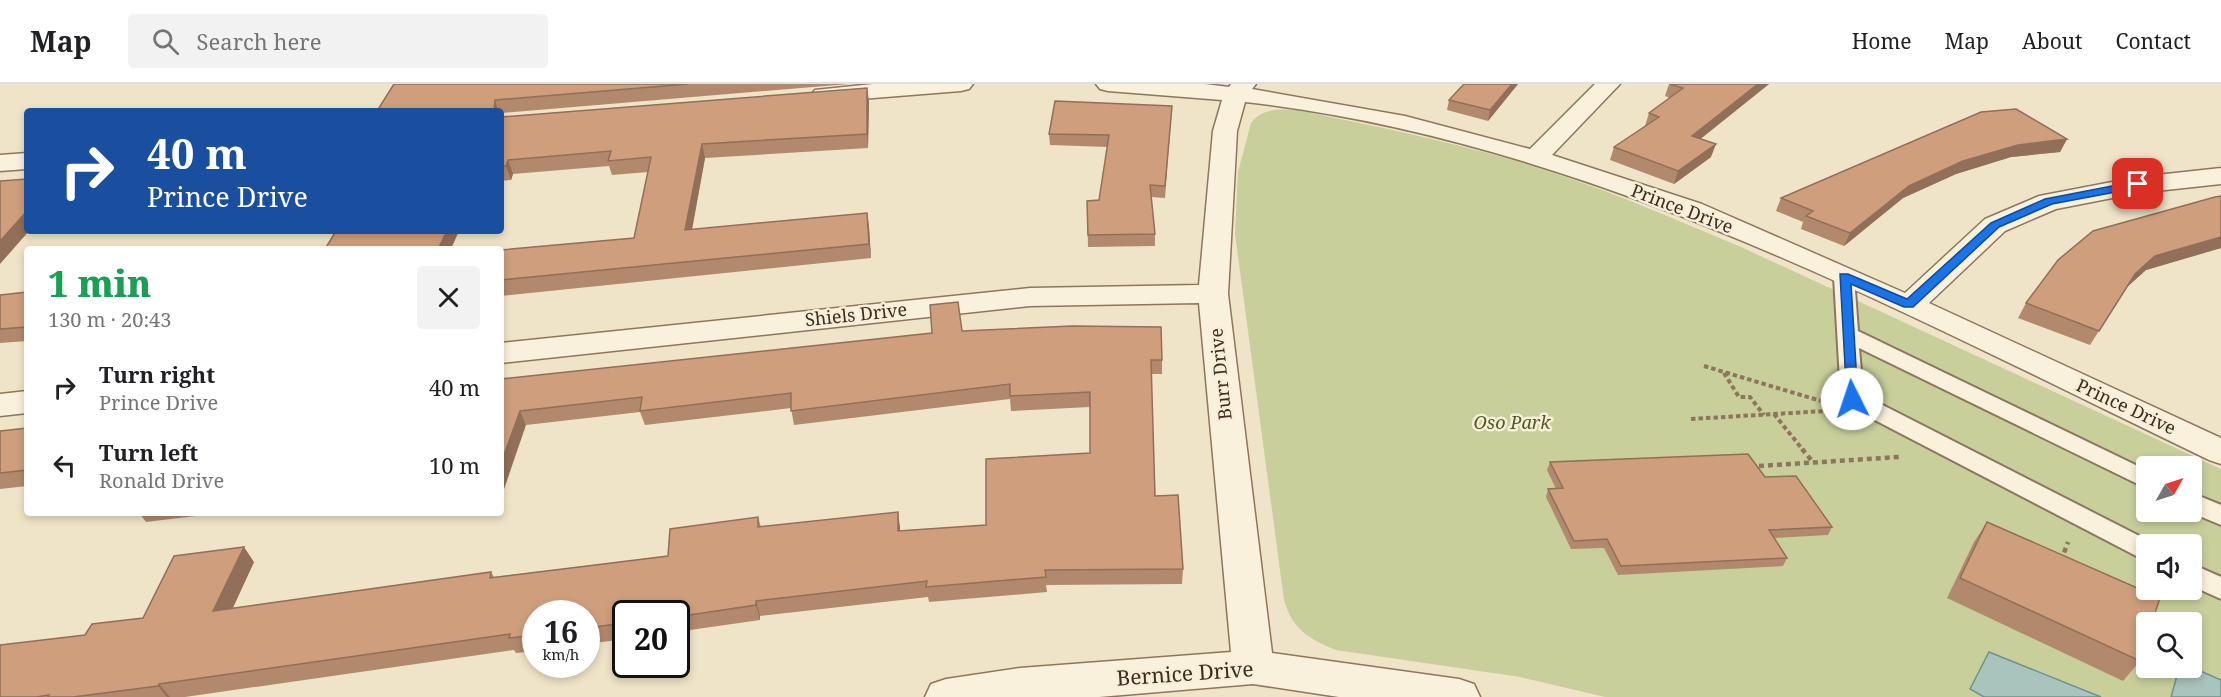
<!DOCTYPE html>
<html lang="en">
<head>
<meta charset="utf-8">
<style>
  body { margin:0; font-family:"Noto Serif",serif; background:#f2f2f2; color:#202124; height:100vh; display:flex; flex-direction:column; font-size:22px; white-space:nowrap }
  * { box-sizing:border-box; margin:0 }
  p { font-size:20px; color:#757577 }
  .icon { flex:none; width:33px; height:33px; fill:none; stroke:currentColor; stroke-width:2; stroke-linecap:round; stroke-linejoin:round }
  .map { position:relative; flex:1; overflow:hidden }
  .panel { position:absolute; left:24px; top:162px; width:480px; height:270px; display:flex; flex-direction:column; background:#fff; border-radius:6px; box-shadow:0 3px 9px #0003 }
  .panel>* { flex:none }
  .banner { position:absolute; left:24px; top:24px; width:480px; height:126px; border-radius:6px; box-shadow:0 3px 9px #0003; background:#1a4fa0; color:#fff; overflow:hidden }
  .needle { width:39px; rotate:51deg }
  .tools { position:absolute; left:2136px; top:372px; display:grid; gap:12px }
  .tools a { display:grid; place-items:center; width:66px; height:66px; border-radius:6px; background:#fff; box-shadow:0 3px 9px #0003; font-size:30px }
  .speed { position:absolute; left:522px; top:516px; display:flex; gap:12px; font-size:30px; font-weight:700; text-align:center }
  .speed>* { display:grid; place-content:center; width:78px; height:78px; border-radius:50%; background:#fff; box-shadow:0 3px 9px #0003; line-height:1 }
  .speed small { font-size:15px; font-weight:400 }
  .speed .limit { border:3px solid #111; border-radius:9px; background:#fff; color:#111 }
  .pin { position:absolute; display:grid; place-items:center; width:51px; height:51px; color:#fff; margin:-26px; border-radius:12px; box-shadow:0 3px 9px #0006 }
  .me { position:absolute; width:66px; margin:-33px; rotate:356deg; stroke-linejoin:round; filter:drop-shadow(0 0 4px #0008) }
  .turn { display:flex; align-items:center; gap:21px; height:126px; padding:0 24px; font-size:27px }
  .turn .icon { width:78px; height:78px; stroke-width:2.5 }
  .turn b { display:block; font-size:42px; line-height:51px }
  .round { display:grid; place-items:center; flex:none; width:63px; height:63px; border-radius:6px; background:#f2f2f2 }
  .headline { display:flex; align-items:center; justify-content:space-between; height:102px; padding:0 24px }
  h1 { font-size:36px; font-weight:800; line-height:45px; color:#1e9e55 }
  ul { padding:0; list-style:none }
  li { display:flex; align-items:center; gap:18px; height:78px; padding:0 24px }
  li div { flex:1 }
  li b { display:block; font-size:22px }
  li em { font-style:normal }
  header { display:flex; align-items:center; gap:36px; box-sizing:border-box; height:84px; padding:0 30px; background:#fff; border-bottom:2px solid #e0e0e0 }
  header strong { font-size:28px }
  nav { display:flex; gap:33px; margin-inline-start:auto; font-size:21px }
  .search { width:420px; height:54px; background:#f2f2f2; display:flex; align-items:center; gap:15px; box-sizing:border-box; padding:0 21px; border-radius:6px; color:#757577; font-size:22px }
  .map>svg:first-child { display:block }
</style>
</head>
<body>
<header>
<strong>Map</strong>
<div class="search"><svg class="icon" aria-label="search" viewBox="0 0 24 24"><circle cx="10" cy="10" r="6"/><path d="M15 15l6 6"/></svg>Search here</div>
<nav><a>Home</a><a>Map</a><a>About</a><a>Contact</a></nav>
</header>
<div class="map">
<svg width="2221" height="613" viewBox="0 0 2221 613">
  <rect width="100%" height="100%" fill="#f0e4c8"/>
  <!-- green -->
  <path fill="#c9cf9b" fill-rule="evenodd" d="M1297,26c87,18 173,35 257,63 64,21 125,48 187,74l480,222v228h-616l-85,-20 -184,-27c-27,-11 -44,-21 -52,-50l-49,-366 3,-62 13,-49c11,-15 29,-14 46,-13zM2146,382h46v46h-46zM2146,460h46v46h-46zM2146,538h46v46h-46z"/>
  <!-- water -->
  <g fill="#a9c4bc" stroke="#6f938a" stroke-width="1.5">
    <path d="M1989,568l112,45h-117l-14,-8z"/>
    <path d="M2196,585l25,11v17h-50l7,-25z"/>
  </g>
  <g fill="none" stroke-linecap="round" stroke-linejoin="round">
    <!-- service casing -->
    <g stroke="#8d765c" stroke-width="4">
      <g id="service">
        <path d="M1844,187l7,2 3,4 4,54 288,139v18l-287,-140 4,47 292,149h-9v17l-302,-157 -3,-5 -7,-122 3,-4z"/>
        <path d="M2192,409l29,12v20l-31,-13z"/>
        <path d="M2192,480l29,13v22l-29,-13z"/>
      </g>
    </g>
    <!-- minor casing -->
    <g stroke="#8d765c" stroke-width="3">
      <g id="minor">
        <path d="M873,0h100l-4,5 -8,2 -138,11 -8,-2 -4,-5 4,-5z"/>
        <path d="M1096,0h109l24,3 2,-3h25l-4,5 153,27 125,33 65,-65h25l-68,71 150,49 203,89 80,-74 54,-23 99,-19 83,-9v16l-83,9 -82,16 -51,22 -76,72 292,135v26l-12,-4c-308,-148 -620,-319 -964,-358l-8,29 -9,163 44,359 187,26 15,5 6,13h-141l-86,-13 -154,13h-174l6,-13 15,-5 74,-11 211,-16 -32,-349 -169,3 -529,57v-20l529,-55 169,-3 14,-154 9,-31 -114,-9 -8,-2z"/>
        <path d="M27,69v16l-27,2v-16z"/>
        <path d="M27,307v22l-27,3v-22z"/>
      </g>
    </g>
    <!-- path-far1 -->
    <g stroke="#8d765c" stroke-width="4" stroke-dasharray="4.5 3" stroke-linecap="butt">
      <path d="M1704,282l117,35"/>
      <path d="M1724,289l15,24h11l14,18"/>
      <path d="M1774,330l29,36"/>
      <path d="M1691,335l134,-8"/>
    </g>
    <!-- path -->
    <g stroke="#8d765c" stroke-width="4.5" stroke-dasharray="5 4" stroke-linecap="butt">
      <path d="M1802,365l11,13"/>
      <path d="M1759,382l140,-9"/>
      <path d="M2061,477l7,-19"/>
    </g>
    <!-- service -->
    <use href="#service" fill="#faf1dc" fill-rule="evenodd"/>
    <!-- minor -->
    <use href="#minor" fill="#faf1dc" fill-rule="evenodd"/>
  </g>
  <!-- wall -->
  <g fill="#b2896c">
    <path d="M394,0h455l-348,29v-2h-124z"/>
    <path d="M1464,0h54l-30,37 -41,-11 2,-10z"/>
    <path d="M1669,0h100l-69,55 11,18 -37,27 -64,-24 4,-13 31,-21 4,-13 21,-15 -5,-2z"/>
    <path d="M869,17l-1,47 -163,10 -13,72 175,-17 2,14 2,31 -370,38v-46l133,-12 14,-66 -36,3 -3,-9 -96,8 -2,6 -10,1v-64z"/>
    <path d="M1172,22l-7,92 -14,-1 4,37v12l-67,1 -1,-46 12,-1 9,-53 -58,-2 -1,-11z"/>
    <path d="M2067,55l-7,13 -49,5 -55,17 -53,24 -59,48 -43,-17 2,-7 -27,-11 5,-13z"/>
    <path d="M2221,112v52l-75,22 -19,17 -37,58 -72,-27 8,-15z"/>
    <path d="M27,208v49l-27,2v-48z"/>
    <path d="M962,247l200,29v14h-11l4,122 28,73 -1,15 -136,1 1,7 -118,10 -1,-5 -168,19v4l-84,12v-18h-50v25l-40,5v-30h-50v37l-20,2 -2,-3 -329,47h-185l85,-62 58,-17 111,-56 -21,46 258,-36 3,5 174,-21 90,-39 3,10h139v4l86,-6 104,-72v-46l-79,4 -1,-12 -216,26 -3,-17 -146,17 -5,-13 -114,13 -25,-46z"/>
    <path d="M27,344v58l-27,3v-58z"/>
    <path d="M1550,378l215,15 67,50 -4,8 -54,3 13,20 -4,8 -165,9 -14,-27 -33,1 -25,-52 2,-8h8l-9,-19z"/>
    <path d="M139,429h74l-1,1 -66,8z"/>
    <path d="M1987,438l153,139 -17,20 -176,-83 27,-56z"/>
  </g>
  <!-- shaded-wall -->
  <g fill="#916f58">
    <path d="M1512,0h6l-30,37 2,-11z"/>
    <path d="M1758,0h11l-81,65 4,-13z"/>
    <path d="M867,4l2,13 -1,47 -1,-14z"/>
    <path d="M495,16l3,11h-4z"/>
    <path d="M2067,55l-7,13 -49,5 -55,17 -53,24 -59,48 6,-13 59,-47 54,-25 55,-16z"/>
    <path d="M702,60l3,14 -16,87 -4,-15z"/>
    <path d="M1716,60l-5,13 -37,27 4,-13z"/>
    <path d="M508,76l5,14 -2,6 -5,-14z"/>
    <path d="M27,127v20h2l-29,33v-23z"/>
    <path d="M867,129l2,14 2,31 -2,-14z"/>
    <path d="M447,147h12l-8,18h-13z"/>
    <path d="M2221,153v11l-75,22 -20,18 9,-14 20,-18z"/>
    <path d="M520,327l6,14 -25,73v-35z"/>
    <path d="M898,428l2,15v19l-2,-15z"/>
    <path d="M244,463l10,15 -30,64 -11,-15z"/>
    <path d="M756,517l4,15v4l-4,-15z"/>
    <path d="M159,600l11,13h-3l-9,-11z"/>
  </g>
  <!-- building -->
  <g fill="#cf9f7d" stroke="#916f58" stroke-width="1.5">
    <path d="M394,0h294l-193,16 -1,11h-117z"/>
    <path d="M1464,0h48l-22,26 -41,-10z"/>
    <path d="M1670,0h88l-66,52 24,8 -38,27 -64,-24 45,-30 -10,-4 34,-25z"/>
    <path d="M867,4v46l-165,10 -17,86 182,-17 2,31 -368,36v-30l133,-12 17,-81 -43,4 3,-10 -103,9 -2,6h-5v-49z"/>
    <path d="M1055,17l117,5 -7,80 -15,-1 5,49 -67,1 -1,-34 12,-1 10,-65 -60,-1z"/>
    <path d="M2016,25l51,30 -49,6 -55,16 -54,25 -59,47 -44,-17 7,-5 -32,-13 200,-86z"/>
    <path d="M27,95v32l-27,30v-60z"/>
    <path d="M2221,112v41l-66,19 -20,18 -36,57 -73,-28 32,-43 35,-29 122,-34z"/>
    <path d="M336,147h111l-9,18h-113z"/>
    <path d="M27,208v35l-27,2v-34z"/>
    <path d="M958,218l4,29 110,-5 89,1 1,33h-11l4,136 23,-1 5,74 -138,1 1,7 -120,10 1,-6 -171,20v4l-80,12v-3h-50v9l-40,5v-14h-50v21l-27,3 1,-4 -351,50 -1,2 -85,11h-25l1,-2 -13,2h-36v-52l85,-10 7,-11 51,-6 31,-62 70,-9 -31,64 278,-39 -1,6 178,-22 2,-27 88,-12v10l140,-15v19l88,-6v-66l104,-6v-61l-80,4v-12l-219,27v-18l-151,18 2,-14 -122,14 -19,52v-84l431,-46 -2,-28z"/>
    <path d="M27,344v42l-27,3v-42z"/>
    <path d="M1748,370l17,23 31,-1 36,51 -63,3 18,28 -166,8 -14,-27 -33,2 -26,-52 15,-1 -13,-26z"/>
    <path d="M1987,438l173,76 -8,24h-6v20l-6,19 -180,-83z"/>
  </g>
  <!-- route -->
  <path fill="#1a73e8" stroke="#114b97" stroke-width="1.5" d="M2138,97l6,3 -2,3 -90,17 -53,23 -86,80h-9l-53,-23 7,115 -2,3h-9l-7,-128h8l59,25 84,-76 54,-24z"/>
  <g text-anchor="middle" stroke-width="5" stroke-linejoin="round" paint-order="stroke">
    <!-- street labels -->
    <g font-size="18" fill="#3d2e20" stroke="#f7eed8">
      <text transform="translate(1682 125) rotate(21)" y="6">Prince Drive</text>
      <text transform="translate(856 231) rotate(-6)" y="6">Shiels Drive</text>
      <text transform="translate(1221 290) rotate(-96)" y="6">Burr Drive</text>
      <text transform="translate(2126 323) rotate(25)" y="6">Prince Drive</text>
    </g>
    <!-- park labels -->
    <g font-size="18" font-style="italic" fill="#4d5a26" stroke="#f7eed8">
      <text x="1512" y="345">Oso Park</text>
    </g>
    <!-- near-street labels -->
    <g font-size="21" fill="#3d2e20" stroke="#f7eed8">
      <text transform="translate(1185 590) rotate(-4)" y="7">Bernice Drive</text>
    </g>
  </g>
</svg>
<div class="tools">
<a><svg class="needle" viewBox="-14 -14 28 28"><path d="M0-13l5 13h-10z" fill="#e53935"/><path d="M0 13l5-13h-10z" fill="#757577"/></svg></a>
<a><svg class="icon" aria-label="sound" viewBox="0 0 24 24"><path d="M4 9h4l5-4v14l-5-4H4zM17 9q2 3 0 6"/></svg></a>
<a><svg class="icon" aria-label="search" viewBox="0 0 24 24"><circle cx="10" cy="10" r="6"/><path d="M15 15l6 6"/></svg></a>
</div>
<div class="speed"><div>16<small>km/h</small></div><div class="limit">20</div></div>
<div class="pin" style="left:2138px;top:100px;background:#d93025"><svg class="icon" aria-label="arrive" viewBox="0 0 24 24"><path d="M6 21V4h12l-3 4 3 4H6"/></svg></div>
<svg class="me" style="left:1852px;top:315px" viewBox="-20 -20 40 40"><circle r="19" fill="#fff"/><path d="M0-13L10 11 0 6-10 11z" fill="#1a73e8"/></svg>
<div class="banner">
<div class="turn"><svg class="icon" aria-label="right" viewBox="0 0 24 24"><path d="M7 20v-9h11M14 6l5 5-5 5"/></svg><div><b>40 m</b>Prince Drive</div></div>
</div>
<section class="panel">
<div class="headline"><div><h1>1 min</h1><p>130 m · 20:43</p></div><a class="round"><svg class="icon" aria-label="close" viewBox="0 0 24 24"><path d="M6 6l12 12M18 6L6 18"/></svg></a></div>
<ul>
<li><svg class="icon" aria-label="right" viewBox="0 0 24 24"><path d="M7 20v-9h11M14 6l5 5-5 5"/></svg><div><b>Turn right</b><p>Prince Drive</p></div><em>40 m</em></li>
<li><svg class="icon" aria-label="left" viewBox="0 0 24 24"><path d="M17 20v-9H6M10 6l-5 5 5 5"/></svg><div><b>Turn left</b><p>Ronald Drive</p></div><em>10 m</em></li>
</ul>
</section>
</div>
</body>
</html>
